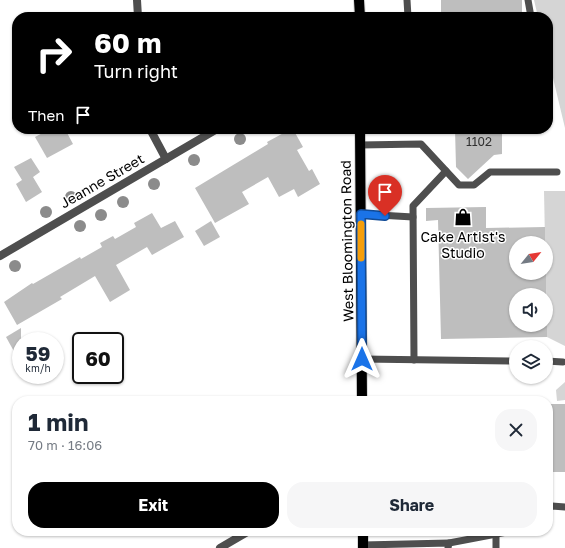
<!DOCTYPE html>
<html lang="en">
<head>
<meta charset="utf-8">
<style>
  body { margin:0; font-family:"Golos Text",sans-serif; background:#f6f6f7; color:#1f2937; height:100vh; display:flex; flex-direction:column; font-size:15px; white-space:nowrap }
  * { box-sizing:border-box; margin:0 }
  p { font-size:13px; color:#747a83 }
  .icon { flex:none; width:22px; height:22px; fill:none; stroke:currentColor; stroke-width:2; stroke-linecap:round; stroke-linejoin:round }
  .map { position:relative; flex:1; overflow:hidden }
  .sheet { position:absolute; left:12px; top:396px; width:541px; height:140px; display:flex; flex-direction:column; background:#fff; border-radius:16px; box-shadow:0 1px 3px #0004 }
  .sheet>* { flex:none }
  .guide { position:absolute; left:12px; top:12px; width:541px; height:122px; border-radius:16px; box-shadow:0 1px 3px #0004; background:#000; color:#fff; overflow:hidden }
  .needle { width:26px; rotate:60deg }
  .fabs { position:absolute; left:509px; top:236px; display:grid; gap:8px }
  .fabs a { display:grid; place-items:center; width:44px; height:44px; border-radius:50%; background:#fff; box-shadow:0 1px 3px #0004; font-size:20px }
  .speed { position:absolute; left:12px; top:332px; display:flex; gap:8px; font-size:20px; font-weight:700; text-align:center }
  .speed>* { display:grid; place-content:center; width:52px; height:52px; border-radius:50%; background:#fff; box-shadow:0 1px 3px #0004; line-height:1 }
  .speed small { font-size:10px; font-weight:400 }
  .speed .limit { border:2px solid #111; border-radius:6px; background:#fff; color:#111 }
  .pin { position:absolute; display:grid; place-items:center; width:34px; height:34px; color:#fff; margin:-41px -17px; border-radius:50% 50% 50% 0; rotate:-45deg; box-shadow:0 0 4px #0007 }
  .pin .icon { rotate:45deg }
  .me { position:absolute; width:44px; margin:-22px; rotate:0deg; stroke-linejoin:round; filter:drop-shadow(0 0 3px #0008) }
  .turn { display:flex; align-items:center; gap:14px; height:84px; padding:0 16px; font-size:18px }
  .turn .icon { width:52px; height:52px; stroke-width:2.5 }
  .turn b { display:block; font-size:28px; line-height:34px }
  .then { display:flex; align-items:center; height:38px; padding:0 16px; background:#0003; gap:8px; font-size:15px }
  .round { display:grid; place-items:center; flex:none; width:42px; height:42px; border-radius:16px; background:#f6f6f7 }
  .overview { display:flex; align-items:center; justify-content:space-between; height:68px; padding:0 16px }
  h1 { font-size:24px; font-weight:700; line-height:30px }
  .primary-button { display:flex; gap:8px; margin-top:auto; padding:8px 16px }
  .primary-button a { flex:1; height:46px; border-radius:16px; background:#000; color:#fff; font-size:16px; font-weight:700; line-height:46px; text-align:center }
  .primary-button a+a { background:#f6f6f7; color:#1f2937 }
  .map>svg:first-child { display:block }
</style>
</head>
<body>
<div class="map">
<svg width="565" height="548" viewBox="0 0 565 548">
  <rect width="100%" height="100%" fill="#fff"/>
  <!-- green -->
  <g fill="#d5d5d5">
    <path d="M534,0h31v128l-17,-71v-40h-10z"/>
    <path d="M544,191h21v155l-18,-9z"/>
    <path d="M565,382v18l-8,1 -1,-11z"/>
  </g>
  <!-- building -->
  <g fill="#bebebe">
    <path d="M441,0h81v17h-53v-2h-28z"/>
    <path d="M50,129h15l8,15 -26,14 -12,-21z"/>
    <path d="M291,129h2l10,18 -6,3 12,21 3,-2 8,15 -22,13 -4,-8 -15,8 -11,-20 -26,15 7,12 -34,19 -20,-35 73,-44 -1,-2z"/>
    <path d="M455,129h47v25l-8,1 -26,24 -12,-12z"/>
    <path d="M31,158l9,14 -7,5 9,15 -16,10 -10,-18 6,-4 -8,-13z"/>
    <path d="M486,207v21l59,-1v16h-29v30h30v22h-30v30h31v12l-106,2 -3,-119 -12,1v-13z"/>
    <path d="M152,213l9,15 14,-7 9,16 -32,18 -5,-8 -31,18 14,25 -20,12 -15,-26 -35,21 2,2 -45,26 -13,-23 28,-19 1,1 47,-27 1,2 21,-12 -2,-4 13,-7 2,3 21,-12 -2,-4z"/>
    <path d="M211,221l9,16 -16,9 -9,-15z"/>
    <path d="M21,328v36l-15,-27z"/>
    <rect x="548" y="404" width="17" height="68"/>
  </g>
  <g fill="none" stroke-linecap="round" stroke-linejoin="round">
    <!-- primary casing -->
    <g stroke="#dbdbdb" stroke-width="12">
      <g id="primary">
        <path d="M359,0l1,17"/>
        <path d="M360,129l2,272"/>
        <path d="M363,531v17"/>
      </g>
    </g>
    <!-- service -->
    <g stroke="#4e4e4e" stroke-width="7">
      <path d="M407,0l1,17"/>
      <path d="M528,0l3,17"/>
      <path d="M360,145l61,-1 38,41h15l16,-13h67"/>
      <path d="M361,214l52,3"/>
      <path d="M362,359l154,2"/>
      <path d="M414,360l-1,-154 33,-35"/>
      <path d="M546,361l17,1"/>
      <path d="M548,510l4,-4 13,1"/>
      <path d="M496,535v13"/>
      <path d="M449,543l64,-12"/>
      <path d="M363,545l86,-2 -1,5"/>
    </g>
    <!-- minor -->
    <g stroke="#4e4e4e" stroke-width="8">
      <path d="M137,0l1,17"/>
      <path d="M150,129l16,30"/>
      <path d="M0,256l217,-127"/>
    </g>
    <!-- tertiary -->
    <path stroke="#4e4e4e" stroke-width="8" d="M220,548l29,-17"/>
    <!-- primary -->
    <use href="#primary" stroke="#000" stroke-width="10"/>
  </g>
  <!-- trees -->
  <g fill="#8b8b8b">
    <circle cx="240" cy="139" r="6"/>
    <circle cx="194" cy="160" r="6"/>
    <circle cx="154" cy="184" r="6"/>
    <circle cx="71" cy="197" r="6"/>
    <circle cx="123" cy="202" r="6"/>
    <circle cx="46" cy="212" r="6"/>
    <circle cx="101" cy="215" r="6"/>
    <circle cx="80" cy="226" r="6"/>
    <circle cx="15" cy="266" r="6"/>
  </g>
  <g fill="none" stroke-linecap="round" stroke-linejoin="round">
    <!-- route casing -->
    <g stroke="#114b97" stroke-width="10">
      <path id="route" d="M362,359l-1,-145 24,2"/>
    </g>
    <!-- route -->
    <use href="#route" stroke="#1a73e8" stroke-width="7"/>
    <!-- slow -->
    <path stroke="#f59e0b" stroke-width="7" d="M361,224v34"/>
  </g>
  <!-- icons -->
  <defs>
    <g id="shop-bare" transform="scale(1.38)"><path d="M-5-2.5h2.3a2.7 3.5 0 0 1 5.4 0H5L5.5 6h-11ZM-1.5-2.5h3a1.5 2.3 0 0 0-3 0Z" fill="#000" stroke="#fff" stroke-width="2.5" paint-order="stroke"/></g>
  </defs>
  <g fill-rule="evenodd">
    <use href="#shop-bare" x="463" y="217"/>
  </g>
  <g text-anchor="middle" stroke-width="3" stroke-linejoin="round" paint-order="stroke">
    <!-- number labels -->
    <g font-size="12" fill="#303030">
      <text x="479" y="146">1102</text>
    </g>
    <!-- street labels -->
    <g font-size="14" fill="#000" stroke="#fff">
      <text transform="translate(102 181) rotate(-30)" y="5">Jeanne Street</text>
      <text transform="translate(347 241) rotate(-91)" y="5">West Bloomington Road</text>
    </g>
    <!-- poi labels -->
    <g font-size="14" fill="#000" stroke="#fff">
      <text x="463" y="242">Cake Artist's<tspan x="463" dy="16">Studio</tspan></text>
    </g>
  </g>
</svg>
<div class="fabs">
<a><svg class="needle" viewBox="-14 -14 28 28"><path d="M0-13l5 13h-10z" fill="#e53935"/><path d="M0 13l5-13h-10z" fill="#747a83"/></svg></a>
<a><svg class="icon" aria-label="sound" viewBox="0 0 24 24"><path d="M4 9h4l5-4v14l-5-4H4zM17 9q2 3 0 6"/></svg></a>
<a><svg class="icon" aria-label="layers" viewBox="0 0 24 24"><path d="M12 4l9 5-9 5-9-5zM3 14l9 5 9-5"/></svg></a>
</div>
<div class="speed"><div>59<small>km/h</small></div><div class="limit">60</div></div>
<div class="pin" style="left:385px;top:216px;background:#d93025"><svg class="icon" aria-label="arrive" viewBox="0 0 24 24"><path d="M6 21V4h12l-3 4 3 4H6"/></svg></div>
<svg class="me" style="left:362px;top:359px" viewBox="-20 -20 40 40"><path d="M0-17L14 15 0 8-14 15z" fill="#1a73e8" stroke="#fff" stroke-width="4"/></svg>
<div class="guide">
<div class="turn"><svg class="icon" aria-label="right" viewBox="0 0 24 24"><path d="M7 20v-9h11M14 6l5 5-5 5"/></svg><div><b>60 m</b>Turn right</div></div>
<div class="then">Then<svg class="icon" aria-label="arrive" viewBox="0 0 24 24"><path d="M6 21V4h12l-3 4 3 4H6"/></svg></div>
</div>
<section class="sheet">
<div class="overview"><div><h1>1 min</h1><p>70 m · 16:06</p></div><a class="round"><svg class="icon" aria-label="close" viewBox="0 0 24 24"><path d="M6 6l12 12M18 6L6 18"/></svg></a></div>
<div class="primary-button"><a>Exit</a><a>Share</a></div>
</section>
</div>
</body>
</html>
